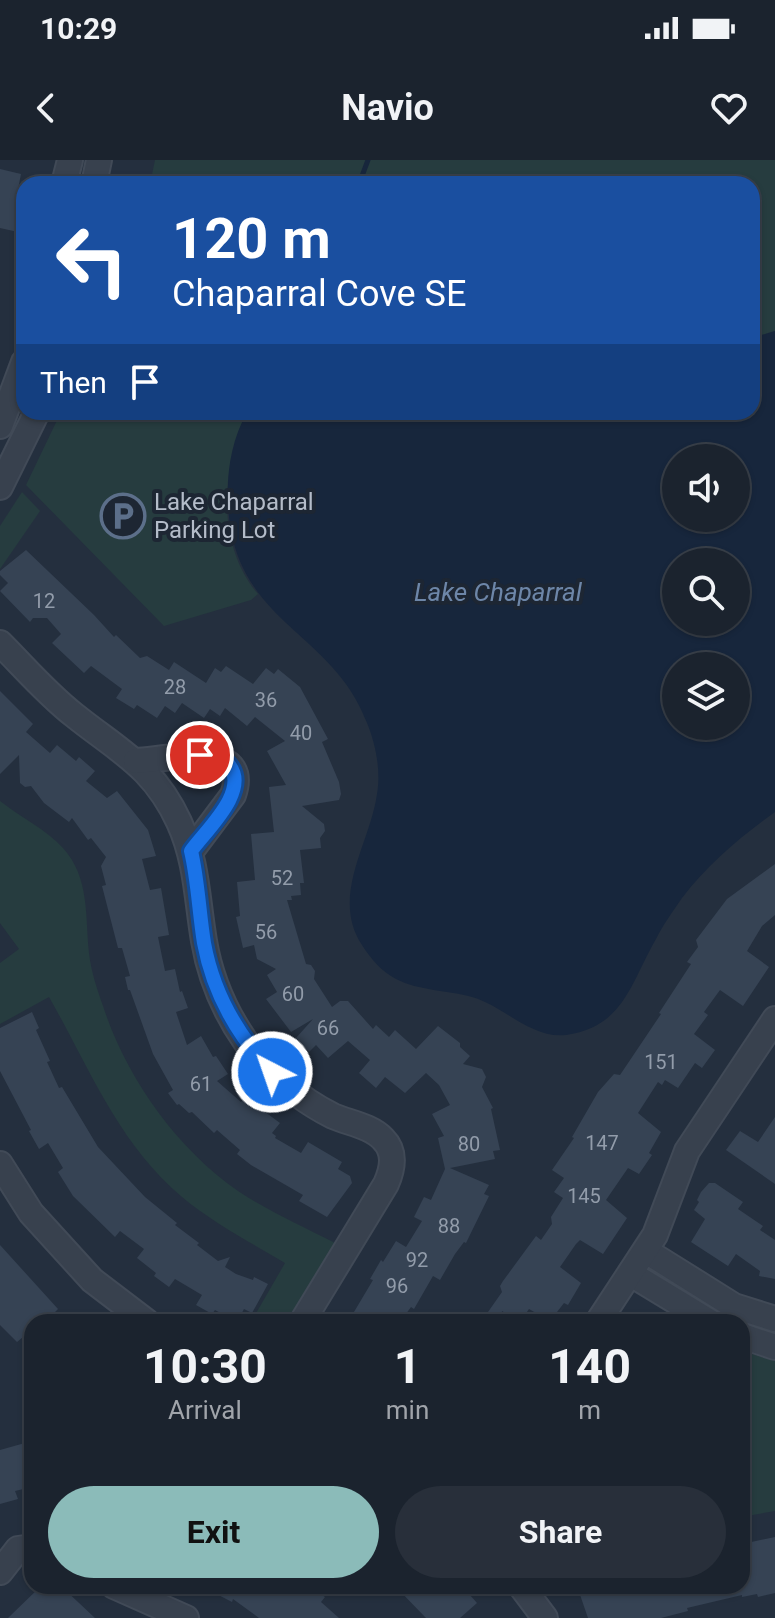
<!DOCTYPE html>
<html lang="en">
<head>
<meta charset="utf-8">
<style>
  body { margin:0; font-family:Roboto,sans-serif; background:#282f3a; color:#f1f3f6; height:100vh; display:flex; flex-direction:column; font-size:30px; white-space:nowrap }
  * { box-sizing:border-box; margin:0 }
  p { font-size:26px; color:#a0a4aa }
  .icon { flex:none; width:44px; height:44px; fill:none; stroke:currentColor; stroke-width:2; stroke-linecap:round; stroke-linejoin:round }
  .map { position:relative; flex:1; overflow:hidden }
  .details { position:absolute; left:24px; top:1154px; width:726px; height:280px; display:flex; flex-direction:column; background:#1b232e; border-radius:24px; box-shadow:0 2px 6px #0004,0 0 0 2px #39404a }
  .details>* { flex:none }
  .banner { position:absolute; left:16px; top:16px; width:744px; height:244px; border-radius:24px; box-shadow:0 2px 6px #0004,0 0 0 2px #39404a; background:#1a4fa0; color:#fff; overflow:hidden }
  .controls { position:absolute; left:662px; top:284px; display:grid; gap:16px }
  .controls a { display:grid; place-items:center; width:88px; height:88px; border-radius:50%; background:#1b232e; box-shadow:0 2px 6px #0004,0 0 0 2px #39404a; font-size:40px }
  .pin { position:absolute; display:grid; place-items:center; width:68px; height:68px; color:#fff; margin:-34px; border:4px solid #fff; border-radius:50%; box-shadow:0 2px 8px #0007 }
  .me { position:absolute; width:88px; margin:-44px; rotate:319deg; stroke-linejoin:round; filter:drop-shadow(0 0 6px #0008) }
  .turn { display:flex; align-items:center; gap:28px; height:168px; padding:0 24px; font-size:36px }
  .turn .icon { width:104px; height:104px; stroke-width:2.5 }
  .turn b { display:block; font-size:56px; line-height:68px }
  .then { display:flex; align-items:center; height:76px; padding:0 24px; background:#0003; gap:16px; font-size:30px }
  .eta { display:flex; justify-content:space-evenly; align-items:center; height:136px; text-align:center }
  .eta b { font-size:48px; font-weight:700; line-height:56px }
  .cta { display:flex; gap:16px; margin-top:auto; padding:16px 24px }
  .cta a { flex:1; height:92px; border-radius:48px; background:#8bbbb9; color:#111; font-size:32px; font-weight:700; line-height:92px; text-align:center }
  .cta a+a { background:#282f3a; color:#f1f3f6 }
  .status { display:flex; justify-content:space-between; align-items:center; height:56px; padding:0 40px; background:#1b232e; direction:ltr }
  .status svg { height:22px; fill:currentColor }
  header { display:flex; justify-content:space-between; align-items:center; height:104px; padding:0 24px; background:#1b232e; font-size:36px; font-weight:700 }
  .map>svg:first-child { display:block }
</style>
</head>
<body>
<div class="status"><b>10:29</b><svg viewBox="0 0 49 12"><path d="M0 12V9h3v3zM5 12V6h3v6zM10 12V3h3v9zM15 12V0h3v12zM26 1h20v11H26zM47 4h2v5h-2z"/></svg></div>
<header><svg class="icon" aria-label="back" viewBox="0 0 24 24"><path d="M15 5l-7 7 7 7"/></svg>Navio<svg class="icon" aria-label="heart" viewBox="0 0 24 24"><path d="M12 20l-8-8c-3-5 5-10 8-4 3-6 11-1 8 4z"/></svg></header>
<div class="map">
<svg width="775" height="1458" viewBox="0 0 775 1458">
  <rect width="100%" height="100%" fill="#242f3e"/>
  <!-- green -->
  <g fill="#263c3f">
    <path d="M155,0h620v171l-23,7v-154h-602z"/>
    <path d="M61,252h186c-26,55 -31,133 11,182l-7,6 -87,26 -138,-141z"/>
    <path d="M22,332l18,19 -40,58v-43z"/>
    <path d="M0,641c20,16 46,28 63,47 27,30 22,68 26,105 2,18 8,36 14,53 23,71 73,142 135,185 30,20 64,35 97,52l-48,79h-36l34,-59c-35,-21 -72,-40 -103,-66 -64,-54 -93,-130 -133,-200l-49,27v-61l19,-14 -19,-26z"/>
    <path d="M742,1191l33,10v150l-33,6z"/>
  </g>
  <!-- water -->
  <path fill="#17263c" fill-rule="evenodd" d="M775,171v481c-35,25 -67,52 -93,86 -9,13 -19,27 -26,41 -25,43 -32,88 -90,96 -35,4 -62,-29 -94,-38 -24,-7 -53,-6 -76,-18 -15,-8 -25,-20 -34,-34 -32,-49 8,-101 15,-151 4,-23 -1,-49 -10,-71 -35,-95 -137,-100 -139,-224 -1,-31 4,-59 19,-87h505v-74zM676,298h60v60h-60zM676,402h60v60h-60zM676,506h60v60h-60z"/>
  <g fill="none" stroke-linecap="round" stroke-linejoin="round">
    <!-- stream -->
    <path stroke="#17263c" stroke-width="5" d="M359,24l9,-24"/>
  </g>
  <!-- building -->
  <g fill="#364354">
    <path d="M0,9l21,5 -3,15 5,1 -5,42 -18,-4z"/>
    <path d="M26,390l68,65 20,22 2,-2 24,23 7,-2 22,14 5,-8 32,21 9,-15 6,4 5,-6 27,18 13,-16 8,6 4,-5 22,18 28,52 -6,3 17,40 2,12 -2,6 -37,6 22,18 1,7 -5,7 1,10 -21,2 4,33h-4l1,12 -10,1 1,4h-5l19,64 5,1 4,6 -1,8 18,28 8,-6h8l25,28 3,-4 13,12 6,-7 21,19 22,-23 22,17v4l10,9 -7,8 19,5 4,8 -4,10 11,21 -2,1 9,41 -7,1 2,8 -45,9 39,17 -5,9 5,2 -23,47 -2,-1 -9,12 -15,26 -7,-4 -19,33 -3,-2 -11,15h-52l25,-42 -3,-1 11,-19 2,2 13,-21 10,6 16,-26 -8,-4 10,-20 7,3 14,-31 -7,-31 6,-2 -12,-22 18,-9 -11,-20 -13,-12 -21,20 -20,-16 -9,11 -17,-15 11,-13 -22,-19 -20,17 -12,-13 -7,7 -13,-14 17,-19 -22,13 -25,-33 11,-7 -10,-17 9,-6 -19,-10 -3,-14 -11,3 -7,-31 4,-1 -3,-34 18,-2 -4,-46 23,-2 -5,-45 17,-2 -19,-34 18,-10 -30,-24 -8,9 -22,-18 -5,8 -10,-7 -6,9 -22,-15 -7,10 -10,-7 -8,12 -20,-13 -3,4 -18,-11 6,-9 -31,-23 -7,7 -32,-30 9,-9 -14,-16h-14l-3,4 -30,-31 8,-8 -8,-8v-4z"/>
    <path d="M0,531l33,33 -7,8 24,21 7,-8 19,16 3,-4 16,14 -9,10 21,17 10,-7 31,39 8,26 -14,3 8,31 11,-2 8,47 -11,2 7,34 10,-2 5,23 2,-1 6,17 -12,4 11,33 14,-9 12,21 3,-1 12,18 -11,7 24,21 4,-5 35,26 -8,10 4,3 -1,2 26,15 7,-11 34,20 -4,7 12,7 2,7 -25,34 -28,-16 4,-6 -52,-30 -14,-11 3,-4 -23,-20 -3,3 -22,-21 -3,1 -10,-9 -2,1 -9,-12 5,-3 -20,-36 -23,-64h-2l-3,-13 5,-1 -8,-28h-4l-16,-62 4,-1 -5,-19 5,-9 -15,-19 -3,2 -16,-22 -3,4 -25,-19 -13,-17 -6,1 -5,-4 -1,-28 -19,19z"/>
    <path d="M775,704v51l-13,11 -15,25 22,16 -26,39 -23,-16 -16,22 4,3 -14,19 21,16 -13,18 -7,-5 -17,25 -13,-8 -3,5 -4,-3 -20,31 23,19 -12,21 3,2 -13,19 -11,-6 -22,32 21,18 -24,36 -23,-14 -4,4 -16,23 21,16 -13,22 -4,-2 -14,18 -21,-12 -9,13 -18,-11 -1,11h-20l21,-30 -2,-6 3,-5 33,-45 5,4 11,-16 -1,-7 12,-19 -9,-6 10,-14 -12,-8 22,-32 -2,-1 26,-45 16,-18 6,1 41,-61 -2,-1 32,-49 -4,-2 11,-15 -2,-7 31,-41z"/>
    <path d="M32,852l7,16 -3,2 14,31 -3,1 12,26 3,-1 36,60 47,50 32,26 -2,2 24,18 -2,2 21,16 12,-4 -5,10 11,7 17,6 1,-3 14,7 -16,29 -8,-4 -7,13 -22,-12 -3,4 -16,-9 6,-10 -27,-16 -6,8 -15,-11 2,-3 -19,-15 7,-9 -24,-18 -5,6 -42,-41 -15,-24 5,-4 -15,-25 -9,6 -10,-18 2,-1 -31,-59v-43z"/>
    <path d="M775,957v67l-49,-34 14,-19 18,11z"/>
    <path d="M709,1023h6l28,19 -5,7 25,17 -3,4 15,10v39l-16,-3 1,-5 -24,-17 -8,12 -37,-24 14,-23 -11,-9 5,-8 -2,-2 4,-8z"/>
    <path d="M0,1085l58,64 -13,13h-13v24l-9,-9 -6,5 -17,-17z"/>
    <path d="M32,1281v46l-17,4 3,8 -18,5v-54z"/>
    <path d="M775,1377v56l-17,4 -1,-3 -15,3v-2l-55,13 1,3 -27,7h-73l-11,-32h165v-42z"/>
    <path d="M41,1426h4l10,9 7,-8 33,31h-87z"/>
    <path d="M201,1426h109l15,11 -4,5 18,16h-80l-26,-19 -1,3z"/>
    <path d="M395,1426h67l15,17 -17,15h-34z"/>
  </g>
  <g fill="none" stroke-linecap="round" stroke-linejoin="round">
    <!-- minor casing -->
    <g stroke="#414a57" stroke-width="28">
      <g id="minor">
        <path d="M64,24l6,-24"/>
        <path d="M94,24l5,-24"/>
        <path d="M0,266l24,-64"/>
        <path d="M0,327l37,-75"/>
        <path d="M0,483c24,24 47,51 74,72 46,37 79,51 105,107 18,39 18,78 25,119 6,36 21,71 42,101 23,31 53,57 87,74 16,7 38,10 50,23 13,13 10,29 3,45l-84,138"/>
        <path d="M136,601c28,-1 117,-23 97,34l-42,56"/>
        <path d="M0,1004l31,49 61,67 55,42"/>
        <path d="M646,1091l88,55 41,13"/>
        <path d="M631,1114l79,48"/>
        <path d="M598,1162l57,-87 32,-84 88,-132"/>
        <path d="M742,1176l33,11"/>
        <path d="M0,1412l18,-23 14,-2"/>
        <path d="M114,1426l72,32"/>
        <path d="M521,1426l24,32"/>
      </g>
    </g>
    <!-- minor -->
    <use href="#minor" stroke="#38414e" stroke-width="24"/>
  </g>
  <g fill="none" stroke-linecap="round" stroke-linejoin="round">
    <!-- route casing -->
    <g stroke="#114b97" stroke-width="20">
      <path id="route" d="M200,595c11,-1 21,1 29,10 21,26 -23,65 -38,86 7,30 8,61 13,92 9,49 34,93 68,129"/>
    </g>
    <!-- route -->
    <use href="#route" stroke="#1a73e8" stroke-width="14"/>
  </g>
  <!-- icons -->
  <defs>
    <g id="parking-ring" transform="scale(2.3)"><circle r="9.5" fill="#1d2633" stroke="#5c6f8a" stroke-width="1.5"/><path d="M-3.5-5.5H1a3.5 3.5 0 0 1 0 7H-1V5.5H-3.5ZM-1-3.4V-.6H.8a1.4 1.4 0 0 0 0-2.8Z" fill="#5c6f8a"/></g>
  </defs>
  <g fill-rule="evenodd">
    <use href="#parking-ring" x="123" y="356"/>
  </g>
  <g text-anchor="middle" stroke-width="8" stroke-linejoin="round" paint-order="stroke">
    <!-- number labels -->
    <g font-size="20" fill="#929caa">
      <text x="44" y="448">12</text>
      <text x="175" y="534">28</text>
      <text x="266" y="547">36</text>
      <text x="301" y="580">40</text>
      <text x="282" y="725">52</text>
      <text x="266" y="779">56</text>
      <text x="293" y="841">60</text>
      <text x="328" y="875">66</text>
      <text x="661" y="909">151</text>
      <text x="201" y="931">61</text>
      <text x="602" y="990">147</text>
      <text x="469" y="991">80</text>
      <text x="584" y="1043">145</text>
      <text x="449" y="1073">88</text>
      <text x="417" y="1107">92</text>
      <text x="397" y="1133">96</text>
    </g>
    <!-- poi labels -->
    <g font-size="24" fill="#b4bcc9" stroke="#1d2633" text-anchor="start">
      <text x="154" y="350">Lake Chaparral<tspan x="154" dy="28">Parking Lot</tspan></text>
    </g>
    <!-- water labels -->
    <g font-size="26" font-style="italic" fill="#6d86a8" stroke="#1d2633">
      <text x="498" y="441">Lake Chaparral</text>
    </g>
  </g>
</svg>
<div class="controls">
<a><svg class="icon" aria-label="sound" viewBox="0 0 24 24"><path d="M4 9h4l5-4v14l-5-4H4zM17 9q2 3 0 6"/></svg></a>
<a><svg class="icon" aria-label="search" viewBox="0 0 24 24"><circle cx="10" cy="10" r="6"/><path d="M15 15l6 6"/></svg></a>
<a><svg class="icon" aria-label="layers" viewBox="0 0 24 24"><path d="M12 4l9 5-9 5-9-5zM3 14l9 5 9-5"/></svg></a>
</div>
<div class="pin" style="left:200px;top:595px;background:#d93025"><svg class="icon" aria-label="arrive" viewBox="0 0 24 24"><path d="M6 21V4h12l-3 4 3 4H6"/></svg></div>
<svg class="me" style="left:272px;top:912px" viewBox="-20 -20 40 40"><circle r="17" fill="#1a73e8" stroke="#fff" stroke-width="3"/><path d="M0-11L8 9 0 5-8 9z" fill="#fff"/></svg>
<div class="banner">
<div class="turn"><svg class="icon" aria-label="left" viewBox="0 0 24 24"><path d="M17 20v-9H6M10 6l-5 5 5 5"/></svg><div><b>120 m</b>Chaparral Cove SE</div></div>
<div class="then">Then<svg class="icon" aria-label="arrive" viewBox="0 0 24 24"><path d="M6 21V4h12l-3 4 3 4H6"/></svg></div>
</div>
<section class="details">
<div class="eta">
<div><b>10:30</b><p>Arrival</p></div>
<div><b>1</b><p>min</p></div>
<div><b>140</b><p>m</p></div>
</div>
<div class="cta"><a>Exit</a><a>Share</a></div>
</section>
</div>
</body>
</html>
